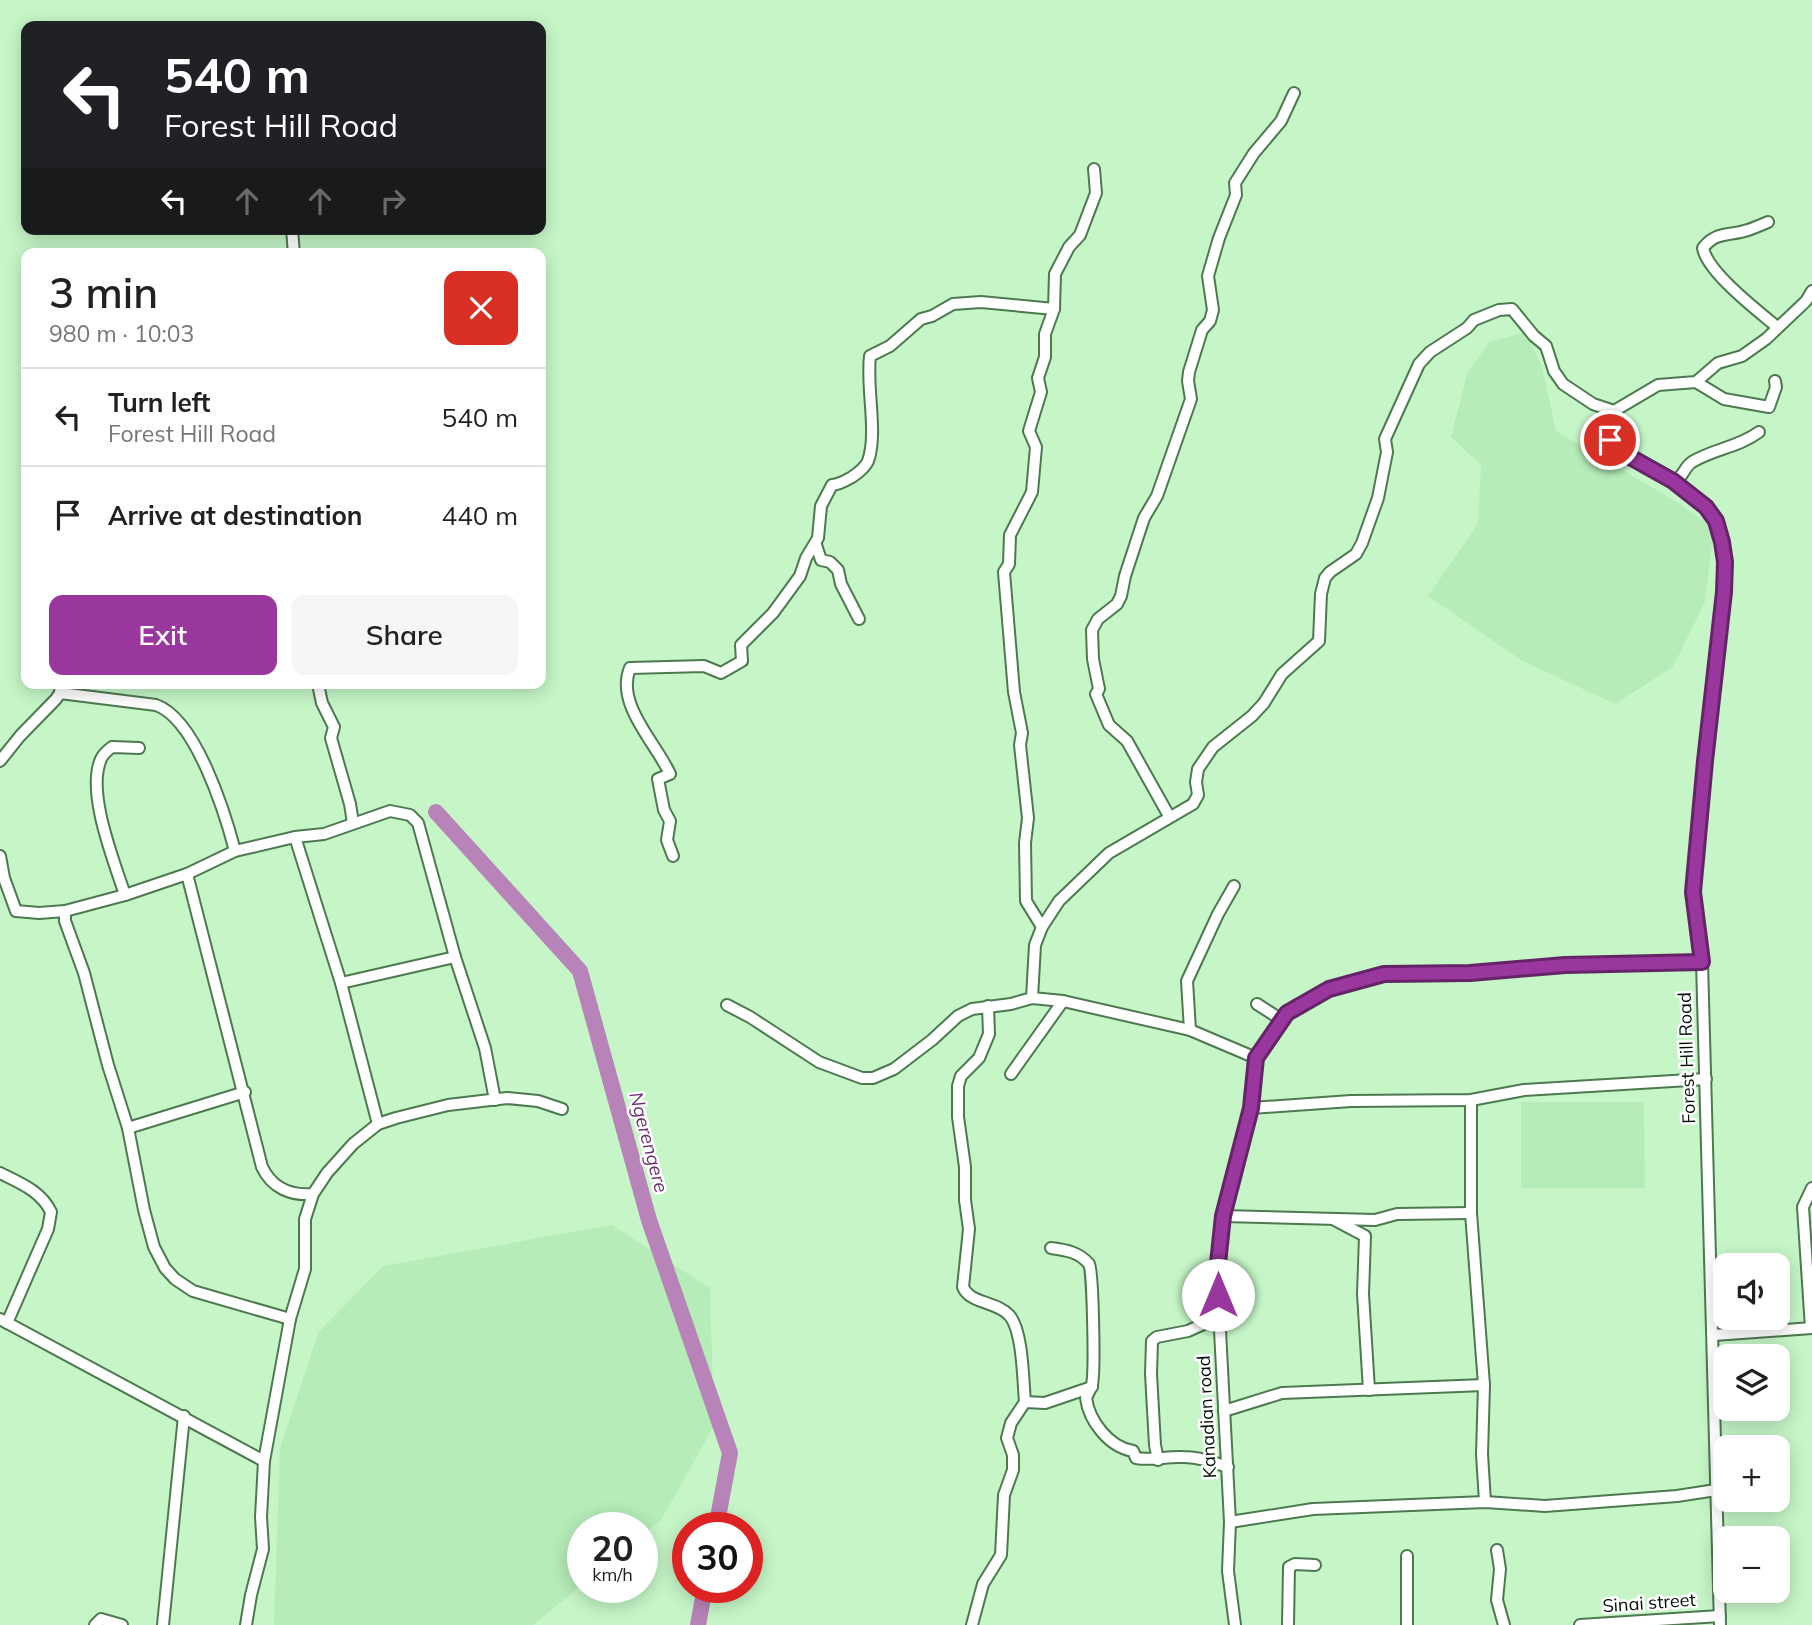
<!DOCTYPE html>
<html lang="en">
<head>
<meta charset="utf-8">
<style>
  body { margin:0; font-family:Mulish,sans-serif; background:#f6f6f6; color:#202124; height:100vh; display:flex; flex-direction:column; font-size:26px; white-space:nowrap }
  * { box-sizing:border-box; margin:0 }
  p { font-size:23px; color:#757577 }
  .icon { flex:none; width:38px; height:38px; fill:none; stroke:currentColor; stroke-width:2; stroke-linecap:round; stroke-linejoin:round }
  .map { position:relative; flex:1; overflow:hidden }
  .drawer { position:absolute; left:21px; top:248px; width:525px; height:441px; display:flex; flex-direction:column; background:#fff; border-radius:14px; box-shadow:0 4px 18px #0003 }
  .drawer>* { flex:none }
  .banner { position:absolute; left:21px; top:21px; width:525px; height:214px; border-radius:14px; box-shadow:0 4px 18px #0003; background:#202124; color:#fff; overflow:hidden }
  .buttons { position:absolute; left:1713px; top:1253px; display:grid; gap:14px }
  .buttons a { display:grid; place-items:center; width:77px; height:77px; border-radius:14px; background:#fff; box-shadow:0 4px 18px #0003; font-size:35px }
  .speed { position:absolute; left:567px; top:1512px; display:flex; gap:14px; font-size:35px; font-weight:700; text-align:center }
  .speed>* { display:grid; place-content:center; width:91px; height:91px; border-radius:50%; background:#fff; box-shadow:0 4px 18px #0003; line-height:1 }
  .speed small { font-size:18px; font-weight:400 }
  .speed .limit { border:10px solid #d22; background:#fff; color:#111 }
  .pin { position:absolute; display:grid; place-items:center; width:60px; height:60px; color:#fff; margin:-30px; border:4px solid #fff; border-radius:50%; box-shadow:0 2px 7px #0007 }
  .me { position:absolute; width:77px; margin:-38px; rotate:0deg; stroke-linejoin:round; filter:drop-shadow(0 0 5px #0008) }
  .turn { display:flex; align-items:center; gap:24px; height:147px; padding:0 28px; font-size:32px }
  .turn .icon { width:91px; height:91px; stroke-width:2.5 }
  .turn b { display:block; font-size:49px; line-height:60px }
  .lanes { display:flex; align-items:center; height:66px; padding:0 28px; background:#0003; justify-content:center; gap:35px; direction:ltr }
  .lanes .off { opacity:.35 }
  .round { display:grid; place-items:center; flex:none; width:74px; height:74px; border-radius:14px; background:#f6f6f6 }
  .overview { display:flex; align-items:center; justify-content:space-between; height:119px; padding:0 28px }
  h1 { font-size:42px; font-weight:600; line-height:52px }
  .button { display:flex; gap:14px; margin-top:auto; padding:14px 28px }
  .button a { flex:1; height:80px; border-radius:14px; background:#9a379e; color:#fff; font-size:28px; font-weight:600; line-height:80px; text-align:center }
  .button a+a { background:#f6f6f6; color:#202124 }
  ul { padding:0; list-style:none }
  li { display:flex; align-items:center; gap:21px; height:98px; padding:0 28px; border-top:2px solid #e0e0e0 }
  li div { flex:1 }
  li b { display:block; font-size:26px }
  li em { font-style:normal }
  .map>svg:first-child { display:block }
</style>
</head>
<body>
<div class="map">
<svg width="1812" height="1625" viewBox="0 0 1812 1625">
  <rect width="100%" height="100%" fill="#c6f6c8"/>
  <!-- built -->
  <g fill="#b5ecb8">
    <path d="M1525,332l17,34 14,65 121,71 37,27 -9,73 -32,65 -58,37 -94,-44 -93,-64 50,-72 3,-59 -30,-28 16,-63 22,-32z"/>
    <path d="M1521,1102h123l1,86h-124z"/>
    <path d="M612,1225l98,63 4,138 -53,94 -19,15v-7h-59v56l-50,41h-259l6,-176 38,-116 65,-67z"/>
  </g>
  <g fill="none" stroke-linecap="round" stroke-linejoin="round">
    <!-- river -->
    <g stroke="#b783b8" stroke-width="16">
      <path d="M436,812l144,159 69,249 81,233 -14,75"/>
      <path d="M698,1625l7,-38"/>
    </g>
    <!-- minor casing -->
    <g stroke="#4d7951" stroke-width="14">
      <g id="minor">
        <path d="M1768,222c-7,3 -14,6 -20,8 -18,6 -32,1 -45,18 4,24 55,63 74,79"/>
        <path d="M292,229l2,25"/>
        <path d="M1696,382l28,17 45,8 7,-20 -1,-6"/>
        <path d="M1673,481c11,-3 10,-13 19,-19 21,-13 47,-15 67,-30"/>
        <path d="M816,545l5,15 9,2 8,8 3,14 18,35"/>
        <path d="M318,684l4,19 12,24 -3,11 19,66 3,19"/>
        <path d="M60,693l96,12c40,14 69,108 79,146"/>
        <path d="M0,761l20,-25 36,-37 4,-6 1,-9"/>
        <path d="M1169,816l-42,-75 -18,-16 -13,-31 3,-5 -6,-30 -1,-29 6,-11 19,-15 4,-8 4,-20 19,-58 13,-22 34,-97 -3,-18 1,-9 13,-42 8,-9 3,-11 -5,-34 11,-38 17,-43 -1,-12 19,-30 27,-32 13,-28"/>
        <path d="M295,837l46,146 37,141"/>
        <path d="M0,856l4,22 12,33 23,2 26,-2"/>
        <path d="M673,856l-6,-16 3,-19 -6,-11 -6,-31 12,-5c-14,-31 -55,-70 -40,-106l74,-2 17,7 21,-12 -1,-16 32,-32 27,-37 6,-18 12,-20 3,-32 11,-21c9,-1 13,-4 20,-8 6,-4 13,-9 16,-16 10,-28 -2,-73 2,-105l20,-10 31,-27 11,-3 21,-12 28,-2 73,7"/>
        <path d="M187,874l75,293c10,21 29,29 51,27"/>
        <path d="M125,895c-11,-34 -39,-103 -24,-136 2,-5 7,-9 11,-12l27,1"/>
        <path d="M1042,927l-16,-26 -1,-58 3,-25 -8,-73 2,-12 -8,-41 -10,-120 5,-8 1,-29 22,-43 4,-45 -7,-16 12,-39 -3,-14 7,-21v-23l9,-25 1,-35 14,-27 11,-12 16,-42 -2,-24"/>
        <path d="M341,983l114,-26"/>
        <path d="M1032,998l3,-53 7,-18 17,-26 50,-48 84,-49 5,-9 -2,-13 2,-13 15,-22 39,-31 12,-13 18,-29 37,-33 2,-47 4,-16 5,-6 26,-18 6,-11 16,-45 9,-46 -2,-13 34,-75 11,-12 37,-24 7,-8 25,-10 13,-1 22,27 12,10 8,25 9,13 30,20 21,7"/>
        <path d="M1257,1004l25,16"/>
        <path d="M727,1005l23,12 69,45 43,16h11l21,-9 38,-29 26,-24 14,-7 39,-5 21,-6 31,3 127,29 66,28"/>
        <path d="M988,1006l1,28 -10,24 -18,18 -3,10v31l7,50v33l4,29 -6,58c7,17 33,14 46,28 14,15 14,66 16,87"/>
        <path d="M1190,1030l-3,-49 31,-67 16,-28"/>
        <path d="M1011,1074l52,-73"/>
        <path d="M1471,1100v113l13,172 -2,69 3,48"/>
        <path d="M1251,1108l100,-7 120,-1 53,-10 182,-11"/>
        <path d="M128,1128l117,-36"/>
        <path d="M0,1173c20,10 41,18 51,39l-3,17 -41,94"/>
        <path d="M1223,1216l152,4 22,-6 74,-1"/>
        <path d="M1333,1219l32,17 -2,58 6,96"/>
        <path d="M1051,1248c15,2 28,4 38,16 4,7 6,109 3,120 -1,5 -4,9 -6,14 3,23 23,49 47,53l3,7c16,3 31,-2 47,-1 15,0 30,5 45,10"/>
        <path d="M0,1319l264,142"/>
        <path d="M290,1319l-97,-28 -18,-12 -10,-11 -11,-21 -10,-37 -16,-82 -20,-63 -24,-92 -19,-52v-10l60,-16 62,-21 48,-23 60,-14 29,-3 66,-23 20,4 8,8 37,134 30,91 10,52"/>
        <path d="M1811,1328l-8,-121 9,-19"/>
        <path d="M1714,1335l98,-7"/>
        <path d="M1224,1411l58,-18 202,-8"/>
        <path d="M1158,1460l-3,-15 -4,-71 1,-33 5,-4 31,-6 31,-14"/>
        <path d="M1230,1522l83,-13 172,-7 60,4 132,-10 39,-6"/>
        <path d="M1497,1550l3,19 -3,31 7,25"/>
        <path d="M1407,1556v69"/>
        <path d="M95,1625l6,-6 21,6"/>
        <path d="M163,1625l21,-209"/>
        <path d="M246,1625l5,-30 12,-46 -2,-32 3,-56 26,-142 15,-50v-50l8,-25 14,-21 26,-29 25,-20 18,-6 52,-13 59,-7 31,3 24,8"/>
        <path d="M972,1625l11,-41 18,-29 3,-60 9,-25v-15l-6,-17 4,-15 14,-21 20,1 47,-16"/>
        <path d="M1235,1625l-7,-54 2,-49 -13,-249 6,-57 28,-108 5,-50 14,-22 17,-22 27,-18 15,-7 55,-15 86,-1 95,-8 137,-3"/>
        <path d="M1288,1625l1,-58 6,-3 20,1"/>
        <path d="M1580,1625l140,-9"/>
        <path d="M1720,1625l-18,-663 -9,-70 12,-131 19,-169 1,-30 -3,-20 -6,-21 -10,-14 -33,-26 -50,-28 -13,-13 -3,-6v-11l7,-12 44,-26 38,-3 22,-19 24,-7 24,-17 40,-38 6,-10"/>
      </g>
    </g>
    <!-- minor -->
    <use href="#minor" stroke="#fff" stroke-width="10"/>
  </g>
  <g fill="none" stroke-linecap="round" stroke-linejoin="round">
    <!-- route casing -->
    <g stroke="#642467" stroke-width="18">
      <path id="route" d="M1218,1295l-1,-22 6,-57 28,-108 5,-50 31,-45 42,-24 55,-15 86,-1 95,-8 137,-3 -9,-70 12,-131 19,-169 1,-30 -3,-20 -6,-21 -10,-14 -33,-26 -50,-28 -13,-13"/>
    </g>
    <!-- route -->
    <use href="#route" stroke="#9a379e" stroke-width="12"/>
  </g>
  <g text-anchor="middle" stroke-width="5" stroke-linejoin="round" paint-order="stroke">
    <!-- street labels -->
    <g font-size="18" fill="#010f03" stroke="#fff">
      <text transform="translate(1687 1058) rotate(-92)" y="6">Forest Hill Road</text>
      <text transform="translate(1207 1417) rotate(-93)" y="6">Kanadian road</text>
      <text transform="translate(1649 1603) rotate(-4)" y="6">Sinai street</text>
    </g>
    <!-- water labels -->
    <g font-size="19" font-style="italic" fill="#6b2c6d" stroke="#fff">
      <text transform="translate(649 1142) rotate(75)" y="7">Ngerengere</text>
    </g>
  </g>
</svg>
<div class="buttons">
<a><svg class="icon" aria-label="sound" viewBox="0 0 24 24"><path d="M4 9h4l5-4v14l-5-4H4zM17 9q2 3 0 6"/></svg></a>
<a><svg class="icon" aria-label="layers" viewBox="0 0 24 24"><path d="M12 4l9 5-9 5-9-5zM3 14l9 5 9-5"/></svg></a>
<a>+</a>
<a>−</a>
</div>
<div class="speed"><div>20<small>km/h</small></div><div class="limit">30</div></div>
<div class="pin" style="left:1610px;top:440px;background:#d93025"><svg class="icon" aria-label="arrive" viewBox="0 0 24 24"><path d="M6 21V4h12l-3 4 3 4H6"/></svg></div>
<svg class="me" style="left:1218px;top:1295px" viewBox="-20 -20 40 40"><circle r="19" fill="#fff"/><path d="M0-13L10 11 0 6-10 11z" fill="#9a379e"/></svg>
<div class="banner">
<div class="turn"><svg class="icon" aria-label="left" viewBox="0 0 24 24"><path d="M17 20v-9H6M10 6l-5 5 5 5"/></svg><div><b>540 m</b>Forest Hill Road</div></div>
<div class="lanes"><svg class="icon" aria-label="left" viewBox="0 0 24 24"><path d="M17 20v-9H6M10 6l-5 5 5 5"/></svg><svg class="icon off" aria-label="ahead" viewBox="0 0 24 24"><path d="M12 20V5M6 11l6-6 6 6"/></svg><svg class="icon off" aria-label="ahead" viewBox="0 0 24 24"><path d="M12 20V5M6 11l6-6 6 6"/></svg><svg class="icon off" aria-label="right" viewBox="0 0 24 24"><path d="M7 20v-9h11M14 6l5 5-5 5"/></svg></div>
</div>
<section class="drawer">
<div class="overview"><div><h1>3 min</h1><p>980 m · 10:03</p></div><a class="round" style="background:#d93025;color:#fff"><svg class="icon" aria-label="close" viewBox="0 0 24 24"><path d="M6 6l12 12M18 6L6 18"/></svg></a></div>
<ul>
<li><svg class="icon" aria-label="left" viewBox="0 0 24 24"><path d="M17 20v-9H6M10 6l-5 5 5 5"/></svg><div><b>Turn left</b><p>Forest Hill Road</p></div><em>540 m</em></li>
<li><svg class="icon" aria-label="arrive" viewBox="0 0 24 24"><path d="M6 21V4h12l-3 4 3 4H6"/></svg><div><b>Arrive at destination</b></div><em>440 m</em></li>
</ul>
<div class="button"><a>Exit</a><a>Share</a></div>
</section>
</div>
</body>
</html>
